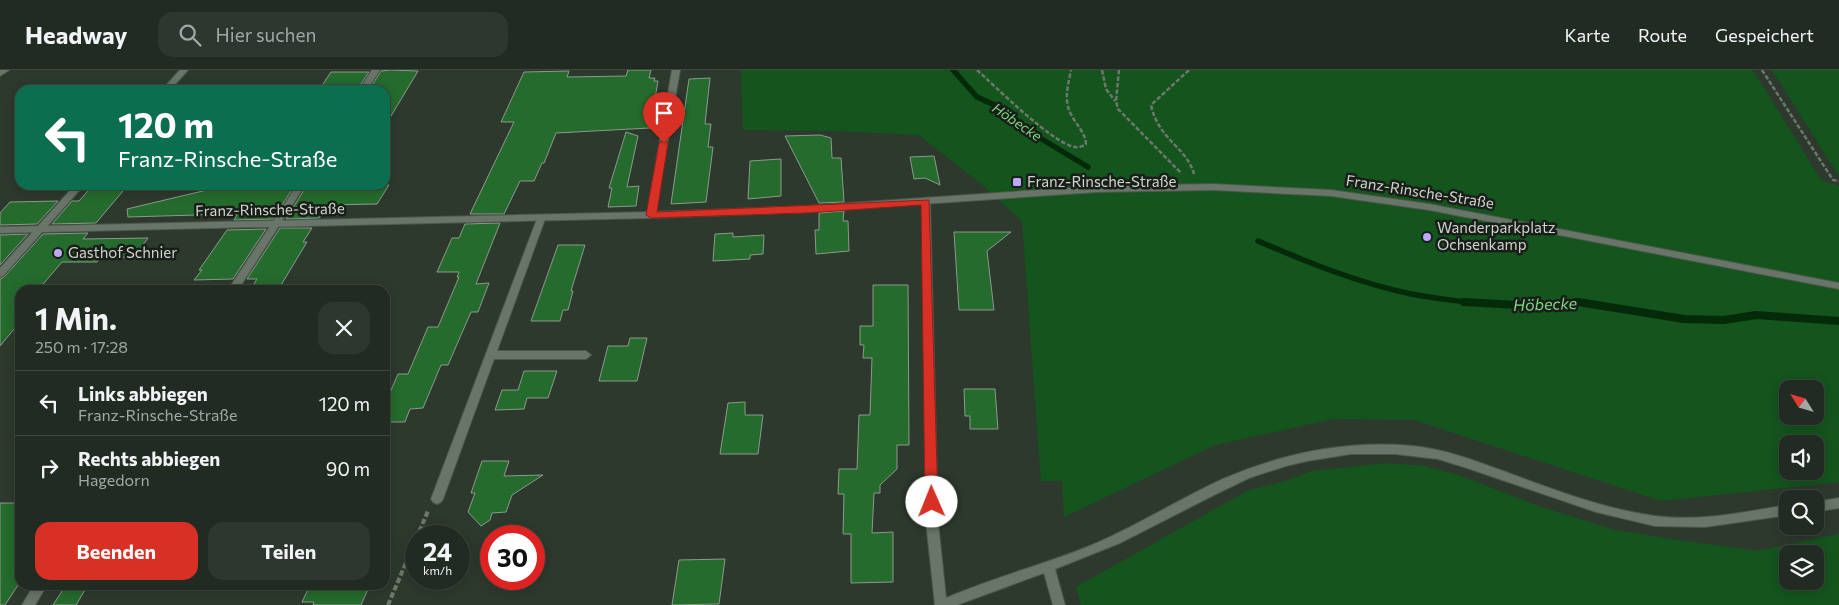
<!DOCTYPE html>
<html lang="de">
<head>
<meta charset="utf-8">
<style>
  body { margin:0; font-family:Commissioner,sans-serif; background:#2e372f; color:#f1f3f6; height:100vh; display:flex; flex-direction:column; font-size:19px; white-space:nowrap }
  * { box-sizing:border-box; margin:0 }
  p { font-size:16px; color:#a2a7a5 }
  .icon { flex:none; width:28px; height:28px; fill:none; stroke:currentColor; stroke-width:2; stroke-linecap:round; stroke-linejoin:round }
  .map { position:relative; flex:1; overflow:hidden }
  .side { position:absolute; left:15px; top:215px; width:375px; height:305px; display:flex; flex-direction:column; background:#222b22; border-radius:15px; box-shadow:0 2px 12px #0003,0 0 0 1px #3f4740 }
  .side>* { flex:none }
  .guide { position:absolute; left:15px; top:15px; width:375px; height:105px; border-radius:15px; box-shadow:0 2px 12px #0003,0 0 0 1px #3f4740; background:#0b6e4f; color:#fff; overflow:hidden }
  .needle { width:32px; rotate:307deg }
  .buttons { position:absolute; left:1779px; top:310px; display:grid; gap:10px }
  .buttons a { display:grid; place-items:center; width:45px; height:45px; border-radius:10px; background:#222b22; box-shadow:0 2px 12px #0003,0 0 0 1px #3f4740; font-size:25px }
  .speed { position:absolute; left:405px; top:455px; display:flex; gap:10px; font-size:25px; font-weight:700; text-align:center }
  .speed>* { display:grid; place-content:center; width:65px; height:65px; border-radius:50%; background:#222b22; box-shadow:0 2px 12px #0003,0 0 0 1px #3f4740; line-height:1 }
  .speed small { font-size:12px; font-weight:400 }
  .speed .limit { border:8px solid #d22; background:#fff; color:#111 }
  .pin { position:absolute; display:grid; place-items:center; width:42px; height:42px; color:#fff; margin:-51px -21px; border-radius:50% 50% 50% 0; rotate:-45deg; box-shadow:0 0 5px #0007 }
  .pin .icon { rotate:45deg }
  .me { position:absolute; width:55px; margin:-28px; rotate:359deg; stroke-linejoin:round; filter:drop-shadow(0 0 4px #0008) }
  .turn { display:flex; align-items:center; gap:18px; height:105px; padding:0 20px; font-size:22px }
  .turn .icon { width:65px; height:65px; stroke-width:2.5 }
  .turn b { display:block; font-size:35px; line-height:42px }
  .round { display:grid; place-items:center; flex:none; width:52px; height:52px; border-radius:15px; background:#2e372f }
  .summary { display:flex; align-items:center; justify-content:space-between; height:85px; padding:0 20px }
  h1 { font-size:30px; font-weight:700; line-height:38px }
  .primary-button { display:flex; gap:10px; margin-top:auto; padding:10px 20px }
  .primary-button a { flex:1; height:58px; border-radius:15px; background:#d93025; color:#fff; font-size:20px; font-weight:700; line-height:58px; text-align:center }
  .primary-button a+a { background:#2e372f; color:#f1f3f6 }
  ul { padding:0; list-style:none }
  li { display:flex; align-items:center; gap:15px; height:65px; padding:0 20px; border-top:1px solid #3f4740 }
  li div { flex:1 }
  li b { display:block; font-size:19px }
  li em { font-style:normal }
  header { display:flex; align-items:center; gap:30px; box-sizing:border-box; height:70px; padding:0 25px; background:#222b22; border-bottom:1px solid #3f4740 }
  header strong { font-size:24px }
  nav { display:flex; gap:28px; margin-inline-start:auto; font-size:18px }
  .search { width:350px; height:45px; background:#2e372f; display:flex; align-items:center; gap:12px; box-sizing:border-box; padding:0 18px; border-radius:15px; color:#a2a7a5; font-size:19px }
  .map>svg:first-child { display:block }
</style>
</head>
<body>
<header>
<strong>Headway</strong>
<div class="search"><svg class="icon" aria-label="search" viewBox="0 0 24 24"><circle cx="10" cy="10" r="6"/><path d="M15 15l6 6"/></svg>Hier suchen</div>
<nav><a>Karte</a><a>Route</a><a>Gespeichert</a></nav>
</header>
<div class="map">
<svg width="1839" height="535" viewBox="0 0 1839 535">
  <rect width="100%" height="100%" fill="#2e392e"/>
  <!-- green -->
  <g fill="#13551d" fill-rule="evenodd">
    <path d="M741,0h1012l68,110 18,6v296l-178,19 -247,-81 -81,-1 -118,26 -151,72 -2,-36h-21l-19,-260 -42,-38 -61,-48 -83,-4 -93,-1zM1788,319h27v27h-27zM1788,374h27v27h-27z"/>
    <path d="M1772,0h67v106z"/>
    <path d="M1387,393l38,3 39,11 74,29 77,24 63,10 80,11 81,-17v71h-758l-5,-18 171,-96 41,-11 24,-9zM1788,484h27v27h-27z"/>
  </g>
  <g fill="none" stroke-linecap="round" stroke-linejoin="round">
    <!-- stream-far1 -->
    <g stroke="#042a09" stroke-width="5.5">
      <path d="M953,0l24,27 24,11 34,27 53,32"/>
      <path d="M1258,171c49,21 100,42 153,53 20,4 41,6 61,9"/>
      <path d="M1573,233h11"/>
    </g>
    <!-- stream -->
    <path stroke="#042a09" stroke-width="8" d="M1464,232l87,5 27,-5 106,17 40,1 32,-5 83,6"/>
  </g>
  <!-- building -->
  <g fill="#256b2d" stroke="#8d998d">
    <path d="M390,0l28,1 -33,55v-36h-16l12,-19z"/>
    <path d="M628,0h23l-2,8h6l-1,3h4l-8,47 -94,5 -12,30h-2l-8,18h-14l-16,33h-34l44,-92h-13l23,-50 45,-1 -2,6 59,-1z"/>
    <path d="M331,2h38l-12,18h-38z"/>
    <path d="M710,8l-5,46h6l-3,23h5l-7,55 -35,2 18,-125z"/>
    <path d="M626,62l12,4 -11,51 12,-1 -3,20 -28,1 4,-19h-3z"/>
    <path d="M820,65l11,3 1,20h9l3,44 -25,1 -34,-67z"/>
    <path d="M934,86l6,29 -15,-7 -11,1 -4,-22z"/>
    <path d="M781,89v37l-33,3 2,-38z"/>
    <path d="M93,115h35l-32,38 -44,1 20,-23h7z"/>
    <path d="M228,115l20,4 3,-4h44l-22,34 -39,1 3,-5 -7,-1 -102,3 -1,-8z"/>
    <path d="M307,115h82l-12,19 -50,1 -8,13 -33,1z"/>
    <path d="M58,131l-21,23 -37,1v-12l10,-11z"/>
    <path d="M844,141l-1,10h5l1,30 -33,3 -1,-24h4v-17z"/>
    <path d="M500,153l-24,61 13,-1 -11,29h-7l-23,53h-7l-18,43 -13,1 -5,13h-20v-18l13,-30h10l20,-47h10l21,-50h-2l2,-5h-22l15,-34h7l6,-14z"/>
    <path d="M280,158h32l-9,14h4l-29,48h-28l7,-11h-10z"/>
    <path d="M266,159l-33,50 -39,1 8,-10h-3l28,-40z"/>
    <path d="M954,162h57l-24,19 7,59h-35z"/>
    <path d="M88,163l-5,6 65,-1 -14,19 -34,1 -3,4h-35l-24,28h-18v32l-20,24v-67l4,-2 39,-43z"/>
    <path d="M733,163v4l31,-2 -1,19 -13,1v4l-37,2 2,-27z"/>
    <path d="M28,164l-28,31v-30z"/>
    <path d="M558,175h27l-14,46h2l-5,19h-5l-3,11h-29z"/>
    <path d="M873,215h35l1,160h-12v24l-17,16v8h-6l-2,40 21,-1v50l-42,1v-49h-8l1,-40h-6l1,-25h18l2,-54h11l2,-57h-9l1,-13h-4v-19h13z"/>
    <path d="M630,268h17l-10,43h-38l9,-35h20z"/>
    <path d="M524,301h33l-9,27h-21l-3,11 -29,1 7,-20h16z"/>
    <path d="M964,319h31l3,40h-28v-13h-5z"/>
    <path d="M745,332v13h18l-5,39h-38l8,-51z"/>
    <path d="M482,391h27l-5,15 39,-1 -31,20 -6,17 -14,1 -2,7 -9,6 -13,-14 7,-19h-4z"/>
    <path d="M0,433h20v79l-15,23h-5z"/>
    <path d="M725,489l-6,45 -47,1 7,-45z"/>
    <path d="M66,515h22l-12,20h-23z"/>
    <path d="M310,515h60l-9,20h-48l1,-3h-12z"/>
  </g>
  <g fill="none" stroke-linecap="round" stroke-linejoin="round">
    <!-- minor casing -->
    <g stroke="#4e564d" stroke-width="2">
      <g id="minor">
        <path d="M180,0h8l-18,20h-8z"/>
        <path d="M372,0h8l-13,20h-8z"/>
        <path d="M672,0h8l-25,145 -4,3 -4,-3z"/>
        <path d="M75,115h9l-81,91 -3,1v-9z"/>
        <path d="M297,115h8l-67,105h-10z"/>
        <path d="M926,129l4,3 8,320 8,76c48,-21 98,-33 146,-53 45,-19 87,-46 131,-66 60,-26 125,-39 190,-33 31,3 60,14 90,25 49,18 100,38 152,45 45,6 89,-4 133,-11v10l-83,12 -50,-1 -59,-14 -129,-44 -29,-9 -43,-5h-44l-44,7 -21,5 -37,12 -37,18 -92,47 -65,26 10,36h-12l-9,-32 -87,32h-22l-9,-83 -4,-320z"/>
        <path d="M541,146l4,3 -48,132h89l5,4 -5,4h-92l-51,140 -2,3 -4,2 -4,-2 -2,-3 106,-280z"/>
        <path d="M1839,428v10l-24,4v-10z"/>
        <path d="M34,515h13l-12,20h-13z"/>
      </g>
    </g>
    <!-- tertiary casing -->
    <g stroke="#4e564d" stroke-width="2">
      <g id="tertiary">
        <path d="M0,0h9l-9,6z"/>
        <path d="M1213,114l118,6 98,14 410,79v6l-410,-79 -98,-14 -118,-6 -115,2 -292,20 -155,6 -651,15v-6l651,-15 155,-6 292,-20z"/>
      </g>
    </g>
    <!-- path-far1 -->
    <g stroke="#6e776d" stroke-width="2.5" stroke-dasharray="4.5 2" stroke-linecap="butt">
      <path d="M977,0c19,17 76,74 98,77 4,1 8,-1 11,-3 -1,-12 -9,-18 -14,-28 -9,-14 -4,-31 -1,-46"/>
      <path d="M1102,0l4,19 9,12"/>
      <path d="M1119,0l-3,31 2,8 63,64"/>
      <path d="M1189,0l-38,35c8,36 35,41 43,69"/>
      <path d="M1762,0l71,110 6,1"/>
    </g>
    <!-- path -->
    <path stroke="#6e776d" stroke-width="4" stroke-dasharray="5.5 2.5" stroke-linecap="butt" d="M388,535l40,-94"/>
    <!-- minor -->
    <use href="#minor" fill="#697569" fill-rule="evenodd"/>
    <!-- tertiary -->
    <use href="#tertiary" fill="#697569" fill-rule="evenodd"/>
  </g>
  <!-- route -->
  <path fill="#d93025" stroke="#8d1f18" d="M664,70l4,3 -11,69 272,-12 9,302 -2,4 -4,2 -5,-2 -2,-4 -4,-297 -115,8 -155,5 -5,-3 13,-72z"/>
  <!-- markers -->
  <g fill="#bca9f5" stroke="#191e19" stroke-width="2">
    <rect x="1012" y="107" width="10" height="10" rx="2.5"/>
    <circle cx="1427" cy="167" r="5"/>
    <circle cx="58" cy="183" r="5"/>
  </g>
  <g text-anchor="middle" stroke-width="5" stroke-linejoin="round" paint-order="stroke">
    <!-- far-water labels -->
    <g font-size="14" font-style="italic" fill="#7dd982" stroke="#191e19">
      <text transform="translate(1017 52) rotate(34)" y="5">Höbecke</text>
    </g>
    <!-- poi labels -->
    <g font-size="15" fill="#cfd5ce" stroke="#191e19" text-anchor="start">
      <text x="1027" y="117">Franz-Rinsche-Straße</text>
      <text x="1437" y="163">Wanderparkplatz<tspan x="1437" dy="17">Ochsenkamp</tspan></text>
      <text x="68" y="188">Gasthof Schnier</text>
    </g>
    <!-- street labels -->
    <g font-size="15" fill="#cfd5ce" stroke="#191e19">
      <text transform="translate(1420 122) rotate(9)" y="5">Franz-Rinsche-Straße</text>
      <text transform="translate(270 140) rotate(-1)" y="5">Franz-Rinsche-Straße</text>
    </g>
    <!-- water labels -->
    <g font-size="16" font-style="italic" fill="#7dd982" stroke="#191e19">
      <text transform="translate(1545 234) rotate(-2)" y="6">Höbecke</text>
    </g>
  </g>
</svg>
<div class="buttons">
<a><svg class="needle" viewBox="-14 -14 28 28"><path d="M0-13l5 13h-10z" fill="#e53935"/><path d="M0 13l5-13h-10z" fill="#a2a7a5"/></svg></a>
<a><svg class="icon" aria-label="sound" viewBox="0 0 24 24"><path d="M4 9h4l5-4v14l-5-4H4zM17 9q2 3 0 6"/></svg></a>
<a><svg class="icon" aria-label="search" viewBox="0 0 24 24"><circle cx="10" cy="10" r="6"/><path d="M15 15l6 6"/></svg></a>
<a><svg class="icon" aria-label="layers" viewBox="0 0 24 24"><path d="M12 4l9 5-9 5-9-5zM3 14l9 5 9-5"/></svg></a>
</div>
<div class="speed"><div>24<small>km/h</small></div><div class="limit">30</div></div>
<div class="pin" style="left:664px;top:73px;background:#d93025"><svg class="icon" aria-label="arrive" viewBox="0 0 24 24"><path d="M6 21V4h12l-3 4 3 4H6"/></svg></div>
<svg class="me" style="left:932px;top:432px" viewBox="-20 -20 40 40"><circle r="19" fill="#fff"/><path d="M0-13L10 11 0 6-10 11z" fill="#d93025"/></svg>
<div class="guide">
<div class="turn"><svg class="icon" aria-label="left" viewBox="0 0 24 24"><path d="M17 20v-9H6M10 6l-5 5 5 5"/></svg><div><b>120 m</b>Franz-Rinsche-Straße</div></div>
</div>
<section class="side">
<div class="summary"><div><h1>1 Min.</h1><p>250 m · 17:28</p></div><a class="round"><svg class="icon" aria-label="close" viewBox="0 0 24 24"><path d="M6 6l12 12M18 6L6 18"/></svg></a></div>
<ul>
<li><svg class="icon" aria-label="left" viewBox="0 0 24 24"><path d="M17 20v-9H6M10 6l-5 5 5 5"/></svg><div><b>Links abbiegen</b><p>Franz-Rinsche-Straße</p></div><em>120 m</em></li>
<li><svg class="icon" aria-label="right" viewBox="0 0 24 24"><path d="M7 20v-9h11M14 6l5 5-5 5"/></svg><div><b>Rechts abbiegen</b><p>Hagedorn</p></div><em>90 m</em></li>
</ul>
<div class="primary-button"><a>Beenden</a><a>Teilen</a></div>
</section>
</div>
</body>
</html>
